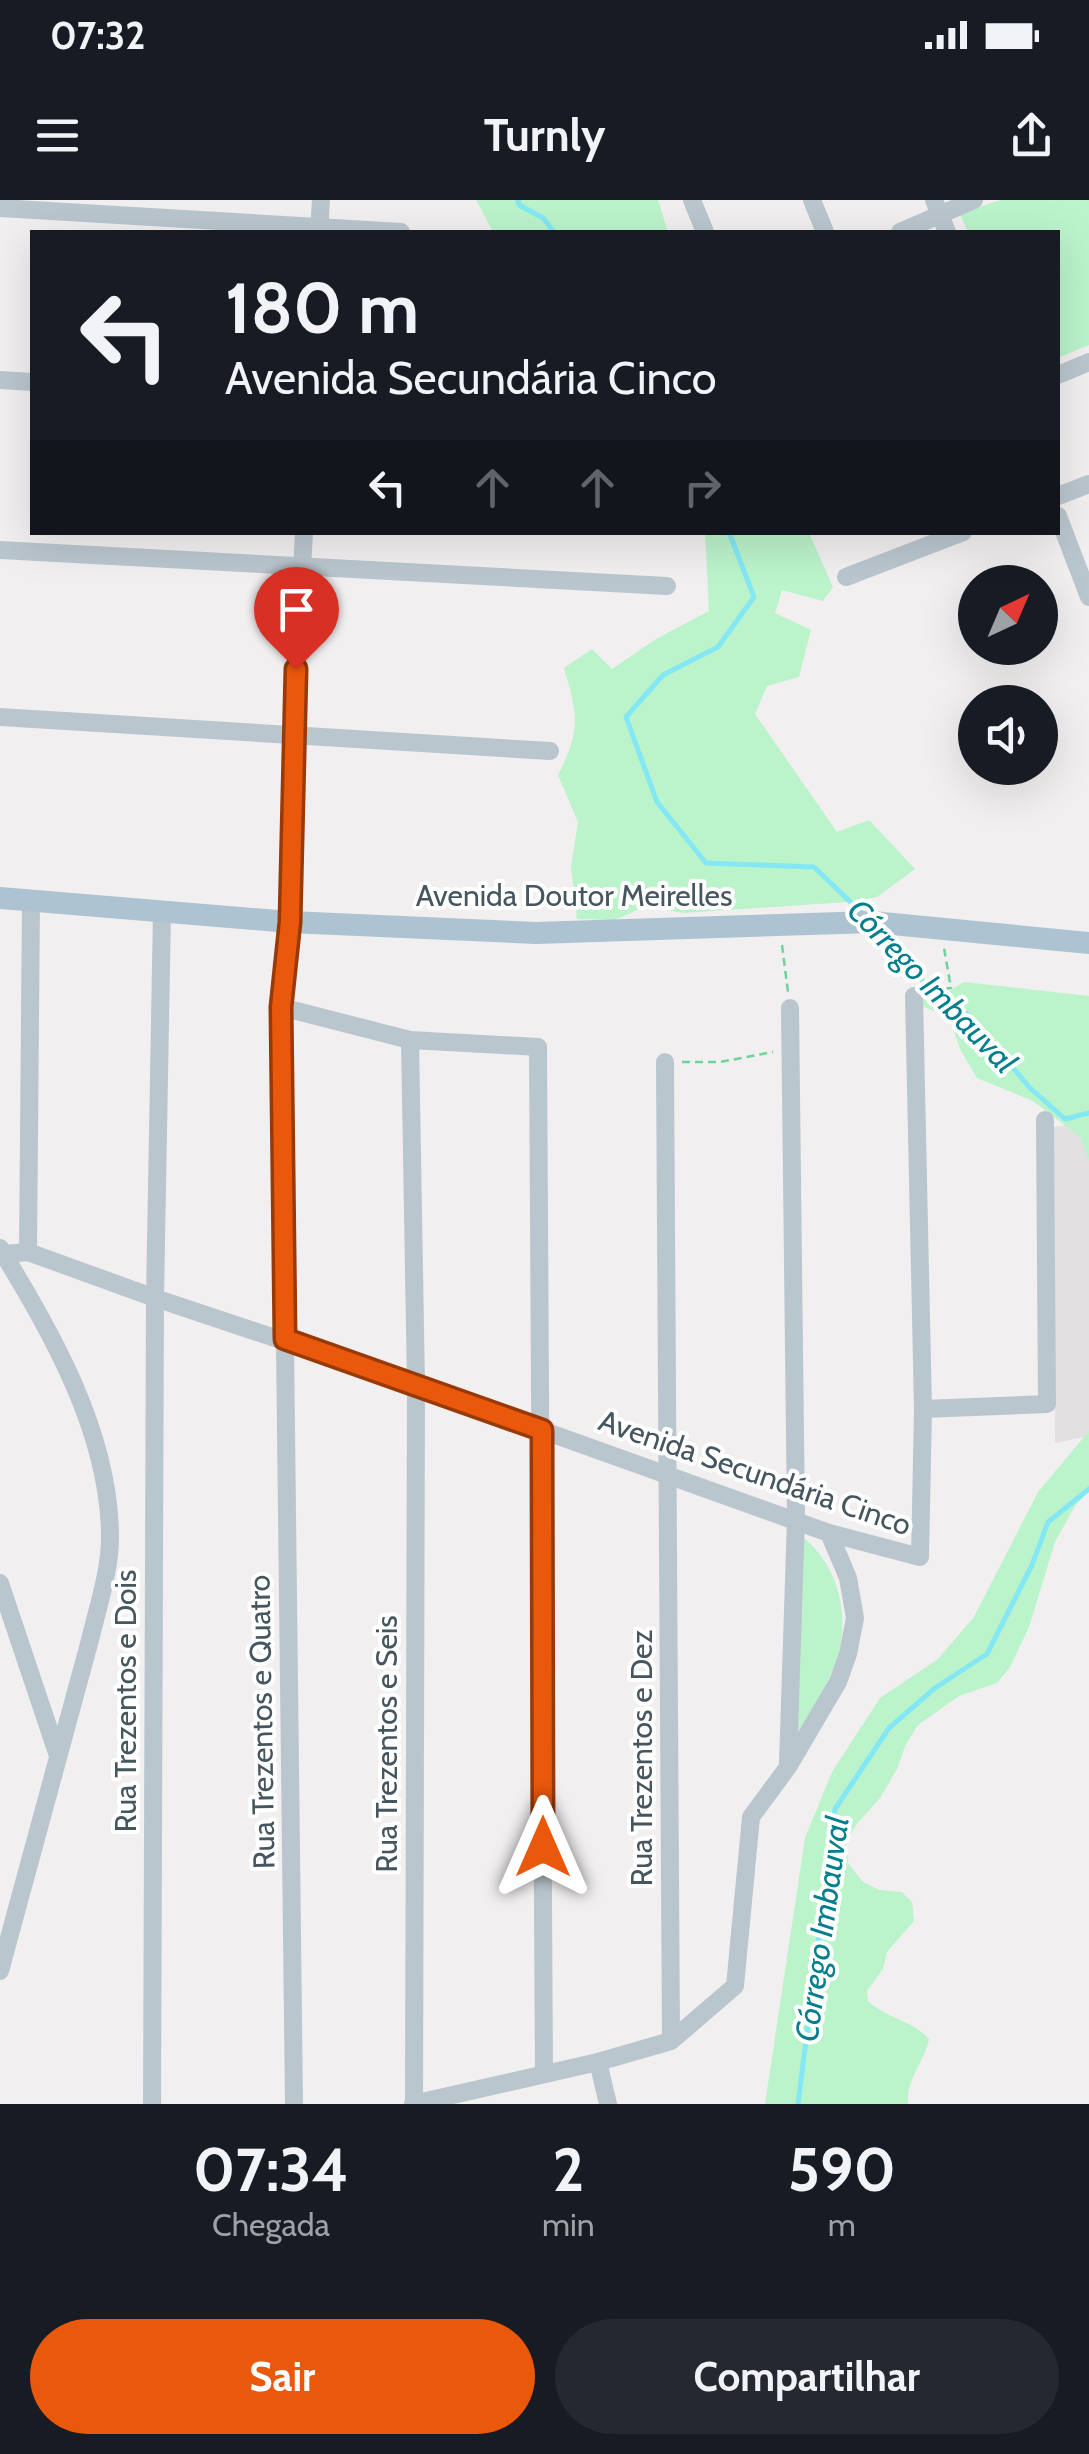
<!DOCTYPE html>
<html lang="pt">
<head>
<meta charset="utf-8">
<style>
  body { margin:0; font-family:Cabin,sans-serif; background:#242831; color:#f1f3f6; height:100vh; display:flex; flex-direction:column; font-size:38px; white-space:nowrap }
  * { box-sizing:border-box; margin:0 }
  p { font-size:32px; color:#9ea1a6 }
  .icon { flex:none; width:55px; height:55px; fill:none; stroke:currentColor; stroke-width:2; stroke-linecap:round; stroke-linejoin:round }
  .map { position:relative; height:1904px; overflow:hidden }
  .details { display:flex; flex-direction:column; background:#171b24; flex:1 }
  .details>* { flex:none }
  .guide { position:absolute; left:30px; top:30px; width:1030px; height:305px; border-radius:0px; box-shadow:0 10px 40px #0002; background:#171b24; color:#f1f3f6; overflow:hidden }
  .needle { width:65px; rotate:44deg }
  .tools { position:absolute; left:958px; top:365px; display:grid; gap:20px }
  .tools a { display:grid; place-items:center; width:100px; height:100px; border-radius:50%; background:#171b24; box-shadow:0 10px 40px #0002; font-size:50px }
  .pin { position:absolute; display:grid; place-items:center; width:85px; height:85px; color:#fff; margin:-102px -42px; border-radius:50% 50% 50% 0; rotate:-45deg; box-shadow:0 0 10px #0007 }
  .pin .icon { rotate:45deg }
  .me { position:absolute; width:110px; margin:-55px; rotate:0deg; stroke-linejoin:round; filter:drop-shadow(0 0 8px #0008) }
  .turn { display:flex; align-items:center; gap:35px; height:210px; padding:0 30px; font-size:45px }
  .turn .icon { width:130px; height:130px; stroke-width:2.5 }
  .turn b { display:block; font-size:70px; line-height:85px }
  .lanes { display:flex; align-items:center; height:95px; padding:0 30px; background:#0003; justify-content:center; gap:50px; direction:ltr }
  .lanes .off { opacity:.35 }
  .eta { display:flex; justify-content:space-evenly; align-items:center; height:170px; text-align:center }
  .eta b { font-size:60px; font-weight:700; line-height:70px }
  .button { display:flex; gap:20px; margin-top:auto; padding:20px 30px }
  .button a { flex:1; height:115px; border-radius:60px; background:#ea580c; color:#fff; font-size:40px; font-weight:700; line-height:115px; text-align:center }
  .button a+a { background:#242831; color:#f1f3f6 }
  .status { display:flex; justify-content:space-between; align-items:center; height:70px; padding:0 50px; background:#171b24; direction:ltr }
  .status svg { height:28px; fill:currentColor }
  header { display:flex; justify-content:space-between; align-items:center; height:130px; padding:0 30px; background:#171b24; font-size:45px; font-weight:700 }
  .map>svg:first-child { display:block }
</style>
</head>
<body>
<div class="status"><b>07:32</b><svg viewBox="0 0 49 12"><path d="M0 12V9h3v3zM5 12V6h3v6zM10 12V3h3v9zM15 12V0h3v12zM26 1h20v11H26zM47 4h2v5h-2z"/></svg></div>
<header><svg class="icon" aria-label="menu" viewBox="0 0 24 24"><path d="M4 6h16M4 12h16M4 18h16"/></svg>Turnly<svg class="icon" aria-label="share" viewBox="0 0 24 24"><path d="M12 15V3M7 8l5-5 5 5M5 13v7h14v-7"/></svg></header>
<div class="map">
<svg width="1089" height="1904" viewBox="0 0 1089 1904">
  <rect width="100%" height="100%" fill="#f2eff0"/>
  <!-- education -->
  <path fill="#e3e0e2" d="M1089,922v314l-34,7 -1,-316z"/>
  <!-- green -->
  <g fill="#bbf3cb">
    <path d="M476,0h182l10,32h-175z"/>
    <path d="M1000,0h89v145l-31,13v-126h-90l-8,-18z"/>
    <path d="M705,333h104l24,54 -10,14 -41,-11 -7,23 36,17 -12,47 -32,9 -12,28 82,118 32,-12 46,49 -38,28 -29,5 -165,11 -37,-7 -31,14 -38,-1 -6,-52 7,-45 -20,-47c23,-46 20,-59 6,-107l28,-19 20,20 44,-30 53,-28z"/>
    <path d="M964,782l125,14v164l-9,-23 -47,-36 -56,-23 -16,-27 -12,-34 -30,-12 2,-11 27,-2z"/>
    <path d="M1089,1231v60l-14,15 -20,36 -26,85 -19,40 -13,16 -38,13 -41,29 -12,19 -9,25 -17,29 -24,27 -10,17 2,21 15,19 16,8 23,2 10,10 2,19 -27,31 -4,17 -16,22 1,10c19,18 44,19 61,38 -5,24 -23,40 -21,65h-143l40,-266 27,-66 48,-74 58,-39 36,-42 64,-125z"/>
    <path d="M800,1335c41,30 53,89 33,135 -10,24 -26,47 -39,69z"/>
  </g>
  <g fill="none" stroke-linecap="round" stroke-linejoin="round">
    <!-- stream -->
    <g stroke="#84e8f4" stroke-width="5">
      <path d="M518,0l1,5 24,13 11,14"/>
      <path d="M729,332l25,65 -36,50 -55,28 -37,42 31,85 49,61 108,4 48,46"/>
      <path d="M881,732l25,24 26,39 38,21 59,71 36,32 24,-6"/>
      <path d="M798,1904l37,-295 54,-81 46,-40 52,-34 45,-89 16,-43 41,-33"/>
    </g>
    <!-- path -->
    <g stroke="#6fd498" stroke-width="2.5" stroke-dasharray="8 5" stroke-linecap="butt">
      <path d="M782,745l6,47"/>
      <path d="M931,790l20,-2 -7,-40"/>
      <path d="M682,862h38l53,-10"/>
    </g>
    <!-- minor -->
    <g stroke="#bac6ce" stroke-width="18">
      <path d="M692,0l13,32"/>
      <path d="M812,0l13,32"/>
      <path d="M934,0l13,32"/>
      <path d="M0,8l401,24"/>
      <path d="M319,32l2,-32"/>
      <path d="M900,32l74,-32"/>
      <path d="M1058,175l31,-13"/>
      <path d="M0,180l32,2"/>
      <path d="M1058,296l31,-12"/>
      <path d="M1058,316l31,81"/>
      <path d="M0,350l667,36"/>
      <path d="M846,377l117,-45"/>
      <path d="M0,517l550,34"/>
      <path d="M281,807l129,33 128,7 6,1027"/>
      <path d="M410,840l6,345 -2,719"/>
      <path d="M665,862l6,979"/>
      <path d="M28,1052l3,-351"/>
      <path d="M4,1054l24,-2 127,46 261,87 413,148 91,24 3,-148 -9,-413"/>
      <path d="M923,1209l124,-5 -2,-284"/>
      <path d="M0,1383l57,170"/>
      <path d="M788,1563l8,-244 -6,-511"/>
      <path d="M0,1771l90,-331c8,-34 21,-72 20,-107 -2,-103 -58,-199 -110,-285"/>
      <path d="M598,1862l10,42"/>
      <path d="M152,1904l3,-806 7,-387"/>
      <path d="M294,1904l-13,-1097 9,-85 3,-185 11,-205"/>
      <path d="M413,1904l185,-42 73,-21 64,-55 16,-169 37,-50 50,-85 10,-28 7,-36 -7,-40 -19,-45"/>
    </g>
    <!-- major -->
    <path stroke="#adc3d1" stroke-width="22" d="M0,698l290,24 246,11 336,-11 217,21"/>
  </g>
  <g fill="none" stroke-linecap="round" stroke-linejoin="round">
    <!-- route casing -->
    <g stroke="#983908" stroke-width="25">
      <path id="route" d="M296,469l-6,253 -9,85 4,332 257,91 1,417"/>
    </g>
    <!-- route -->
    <use href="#route" stroke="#ea580c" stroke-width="18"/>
  </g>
  <g text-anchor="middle" stroke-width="8" stroke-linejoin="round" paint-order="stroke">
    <!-- street labels -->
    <g font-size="30" fill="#46565f" stroke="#fff">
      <text x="574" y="706">Avenida Doutor Meirelles</text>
      <text transform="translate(755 1273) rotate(19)" y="10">Avenida Secundária Cinco</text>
      <text transform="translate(126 1501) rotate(-90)" y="10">Rua Trezentos e Dois</text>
      <text transform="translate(262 1522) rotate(-91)" y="10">Rua Trezentos e Quatro</text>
      <text transform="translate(387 1544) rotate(-90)" y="10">Rua Trezentos e Seis</text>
      <text transform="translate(642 1558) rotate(-90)" y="10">Rua Trezentos e Dez</text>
    </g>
    <!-- water labels -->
    <g font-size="32" font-style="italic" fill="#047f8e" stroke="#fff">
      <text transform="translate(932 786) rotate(46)" y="11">Córrego Imbauval</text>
      <text transform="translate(822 1729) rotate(-82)" y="11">Córrego Imbauval</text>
    </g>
  </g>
</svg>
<div class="tools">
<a><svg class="needle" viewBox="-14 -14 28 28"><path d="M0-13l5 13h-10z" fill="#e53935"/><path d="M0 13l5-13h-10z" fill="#9ea1a6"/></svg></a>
<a><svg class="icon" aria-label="sound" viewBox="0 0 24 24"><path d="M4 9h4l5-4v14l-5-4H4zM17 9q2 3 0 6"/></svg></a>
</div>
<div class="pin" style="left:296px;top:469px;background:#d93025"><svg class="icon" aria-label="arrive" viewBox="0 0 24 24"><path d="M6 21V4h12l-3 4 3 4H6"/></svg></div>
<svg class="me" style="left:543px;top:1647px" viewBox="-20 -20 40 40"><path d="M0-17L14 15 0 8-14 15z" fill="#ea580c" stroke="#fff" stroke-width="4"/></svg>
<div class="guide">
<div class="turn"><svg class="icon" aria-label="left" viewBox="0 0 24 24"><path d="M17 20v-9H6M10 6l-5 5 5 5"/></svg><div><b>180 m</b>Avenida Secundária Cinco</div></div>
<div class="lanes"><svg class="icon" aria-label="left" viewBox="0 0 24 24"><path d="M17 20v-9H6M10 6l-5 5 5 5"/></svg><svg class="icon off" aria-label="ahead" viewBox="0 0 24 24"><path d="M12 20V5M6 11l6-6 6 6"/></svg><svg class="icon off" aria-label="ahead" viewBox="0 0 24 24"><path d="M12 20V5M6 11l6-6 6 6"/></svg><svg class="icon off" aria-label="right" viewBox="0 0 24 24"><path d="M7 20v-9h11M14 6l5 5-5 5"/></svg></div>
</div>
</div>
<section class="details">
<div class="eta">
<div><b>07:34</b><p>Chegada</p></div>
<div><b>2</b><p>min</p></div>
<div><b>590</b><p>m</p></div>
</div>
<div class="button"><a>Sair</a><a>Compartilhar</a></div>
</section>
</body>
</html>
